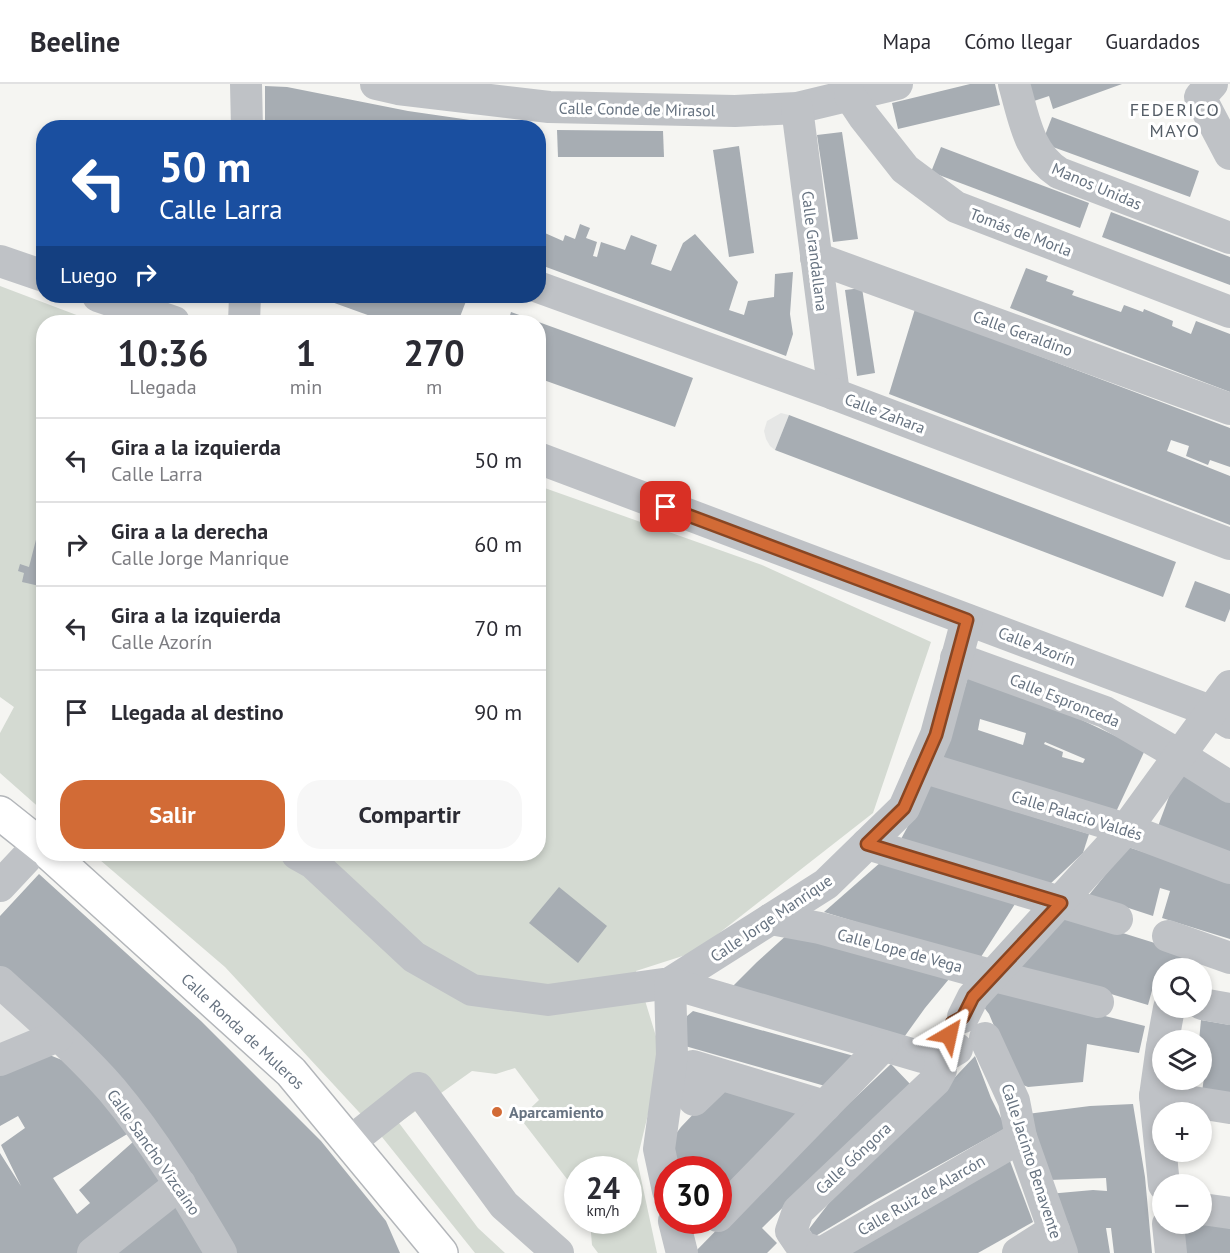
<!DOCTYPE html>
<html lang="es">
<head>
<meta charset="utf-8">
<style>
  body { margin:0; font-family:"PT Sans",sans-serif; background:#f7f7f7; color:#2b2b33; height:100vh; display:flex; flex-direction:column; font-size:22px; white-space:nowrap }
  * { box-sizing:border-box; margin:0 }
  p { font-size:20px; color:#7c7c81 }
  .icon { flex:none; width:33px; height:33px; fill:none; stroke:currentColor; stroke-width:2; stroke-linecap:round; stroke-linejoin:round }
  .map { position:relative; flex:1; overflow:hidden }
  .side { position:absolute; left:36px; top:231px; width:510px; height:546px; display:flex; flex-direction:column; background:#fff; border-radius:24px; box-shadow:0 3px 9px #0003 }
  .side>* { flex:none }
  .hud { position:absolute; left:36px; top:36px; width:510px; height:183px; border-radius:24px; box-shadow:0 3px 9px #0003; background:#1a4fa0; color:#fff; overflow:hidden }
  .buttons { position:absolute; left:1152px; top:874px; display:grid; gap:12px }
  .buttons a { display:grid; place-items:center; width:60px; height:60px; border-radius:50%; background:#fff; box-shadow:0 3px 9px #0003; font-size:30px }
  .speed { position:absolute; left:564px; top:1072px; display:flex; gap:12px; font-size:30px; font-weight:700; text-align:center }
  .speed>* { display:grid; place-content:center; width:78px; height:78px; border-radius:50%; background:#fff; box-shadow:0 3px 9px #0003; line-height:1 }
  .speed small { font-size:15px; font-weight:400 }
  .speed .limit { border:9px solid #d22; background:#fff; color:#111 }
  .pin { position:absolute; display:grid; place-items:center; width:51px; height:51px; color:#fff; margin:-26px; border-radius:12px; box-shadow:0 3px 9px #0006 }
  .me { position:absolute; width:66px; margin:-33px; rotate:36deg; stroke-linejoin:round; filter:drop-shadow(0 0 4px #0008) }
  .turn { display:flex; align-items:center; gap:21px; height:126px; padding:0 24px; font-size:27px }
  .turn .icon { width:78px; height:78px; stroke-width:2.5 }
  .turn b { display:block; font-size:42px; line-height:51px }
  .then { display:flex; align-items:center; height:57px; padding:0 24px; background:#0003; gap:12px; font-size:22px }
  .eta { display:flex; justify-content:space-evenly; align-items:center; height:102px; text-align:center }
  .eta b { font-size:36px; font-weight:700; line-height:42px }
  .primary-button { display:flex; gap:12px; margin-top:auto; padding:12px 24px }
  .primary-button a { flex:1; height:69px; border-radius:24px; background:#d26b36; color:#fff; font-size:24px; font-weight:700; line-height:69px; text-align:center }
  .primary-button a+a { background:#f7f7f7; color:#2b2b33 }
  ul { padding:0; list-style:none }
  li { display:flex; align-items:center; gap:18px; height:84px; padding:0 24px; border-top:2px solid #e1e1e2 }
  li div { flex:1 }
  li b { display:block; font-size:22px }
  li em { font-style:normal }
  header { display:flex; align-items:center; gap:36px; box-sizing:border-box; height:84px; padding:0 30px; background:#fff; border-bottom:2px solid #e1e1e2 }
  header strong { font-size:28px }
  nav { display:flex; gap:33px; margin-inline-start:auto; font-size:21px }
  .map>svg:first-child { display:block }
</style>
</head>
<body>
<header>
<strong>Beeline</strong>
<nav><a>Mapa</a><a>Cómo llegar</a><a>Guardados</a></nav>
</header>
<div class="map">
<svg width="1230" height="1169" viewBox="0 0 1230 1169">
  <rect width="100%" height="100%" fill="#f5f5f2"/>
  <!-- built -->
  <g fill="#e6e7e6">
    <path d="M781,329l8,2 -14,35 -5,-4 -4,-7 -2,-8 3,-10z"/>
    <path d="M0,916l34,31 -34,14z"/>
  </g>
  <!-- green -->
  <g fill="#d4dad2">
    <path d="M0,202l95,36h-51l-1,489 -43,-38v-40l14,-26 -14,-10z"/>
    <path d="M539,402l223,79 169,77 -58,171 -178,139 -59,19 26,85 -25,104 20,93h-59l-6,-8 -2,-24h38v-51h-50l-1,22 -57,-74 19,-18 -24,-32 -19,6 -24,-3 -73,52 79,105 27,25h-30l-93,-116 -157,-170 -132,-113h445z"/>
  </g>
  <!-- building -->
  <g fill="#a7adb3" fill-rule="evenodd">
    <path d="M970,0h25l5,21 -102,24 -6,-26z"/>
    <path d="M1025,0h97l-69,25 -4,-13 -18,6z"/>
    <path d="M265,2l22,1 121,24 69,10 61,5 -1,2h-223l-5,-2 4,-29 -4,29 -44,2z"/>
    <path d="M1052,33l147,54 -9,26 -148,-54z"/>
    <path d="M557,46l106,1 1,26h-106z"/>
    <path d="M842,48l16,107 -25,3 -16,-107z"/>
    <path d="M739,62l15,107 -25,4 -16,-107z"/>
    <path d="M941,63l148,56 -9,25 -149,-56z"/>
    <path d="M1111,128l119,45v28l-128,-48z"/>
    <path d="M580,140l10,4 -4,10 11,4 -4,14 4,1 4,-15 24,8 6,-15 26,10 -6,19 20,7 12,-28 12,-9 43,48 -9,28 15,5 4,-14 26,-4 1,-23 18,-2 -3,42 3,20 -7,22 -248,-92v-34l25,11 2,-6 10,4z"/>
    <path d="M1026,184l22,8 -2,5 28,10 -2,4 49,17 3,-7 19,7 1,-3 29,12 -1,5 19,8 5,-13 34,13v58l-220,-84z"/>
    <path d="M862,204l13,85 -18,3 -12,-86z"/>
    <path d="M315,212h153l-10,26h-71z"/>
    <path d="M915,225l315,119v39l-20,-7 -2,5 -22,-9 3,-10 -18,-6 -4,11 63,25v49l-341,-131z"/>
    <path d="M511,228l182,66 -18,49 -137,-49v-56h-30z"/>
    <path d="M789,331l387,147 -13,35 -388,-147z"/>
    <path d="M39,444l5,1v58l-22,-5 2,-9 -6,-2 2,-7 9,3z"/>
    <path d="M1195,497l35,13v15l-5,13 -40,-15z"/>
    <path d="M968,593l97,35 80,38 -30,64 -172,-56zM980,635l46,14 -3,12 -45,-15zM1045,658l40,17 -2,4 -21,-6 1,-5 -19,-8z"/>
    <path d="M1180,683l50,34v52l-73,-24z"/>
    <path d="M930,701l159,49 -6,19 -34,32 -148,-46z"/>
    <path d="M1128,763l102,33v59l-68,-21 8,-27 -10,-3 -7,28 -64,-21z"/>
    <path d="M881,778l134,42 -36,56 -155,-48z"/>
    <path d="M39,790l162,147 120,120 65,80 14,32h-164l-125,-186 -111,-101v-50z"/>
    <path d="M559,803l48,39 -29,37 -49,-40z"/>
    <path d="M1065,831l125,39 -5,15h-23v9l-6,-2 -8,29 -128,-38z"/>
    <path d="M789,849l160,46 -24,29 -23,32 -175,-48 30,-30z"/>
    <path d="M985,902l160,40 -6,27 -52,-9 -4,38 -55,5 -10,-4 -29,-69 -9,-12z"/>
    <path d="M693,927l100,28 61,17 -22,32 -147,-42 2,-30z"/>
    <path d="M1201,936l29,5v72l-28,-5 5,-36 -5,-1v-14h-3z"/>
    <path d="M47,970l15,6 33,33 34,40 -76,45 24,36 13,-11 -11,-13 55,-49 34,47 -84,65h-84v-100l21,33 -20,-41 24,-17 -7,-12 -18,10v-56z"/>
    <path d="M975,972l16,42 15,30 -132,73 -60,36 -5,-8 30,-39 103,-99z"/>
    <path d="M891,980l21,22 -77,70 -73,72 15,15 -10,10h-73l49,-50z"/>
    <path d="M721,1001l80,25 -83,88v-28h-39l-10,-27 12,-16z"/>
    <path d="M1133,1020l12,73 7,76h-38l-3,-25h-5l4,25h-38l-24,-59 45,-4 14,1 -1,-13 -57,2 -22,-66 63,-8z"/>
    <path d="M1007,1069l26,69 -55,31h-141z"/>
    <path d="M173,1110l33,59h-107z"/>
    <path d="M1230,1134v35h-44l-5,-29h21z"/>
  </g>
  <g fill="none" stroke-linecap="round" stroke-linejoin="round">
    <!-- major casing -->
    <g stroke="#b3b6ba" stroke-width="36">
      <g id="major">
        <path d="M0,729l44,35"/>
        <path d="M50,770l241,218 150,181"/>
      </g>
    </g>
    <!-- minor -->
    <g stroke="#bfc2c6" stroke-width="32">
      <path d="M246,0l1,44"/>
      <path d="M376,0l22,5 151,18 186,4 62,-3 100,-24"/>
      <path d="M1014,0c10,34 14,69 45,89l171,65"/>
      <path d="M1212,0l-12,13 30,57"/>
      <path d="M850,12l14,21 41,52 51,38 274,105"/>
      <path d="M797,24l37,286"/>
      <path d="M816,174l414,151"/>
      <path d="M0,177l44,15"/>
      <path d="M538,203l296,107 396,150"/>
      <path d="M98,212l76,26"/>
      <path d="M244,238l1,-26"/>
      <path d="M538,374l675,254 17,11"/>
      <path d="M956,574l149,54 76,44 49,31"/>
      <path d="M922,683l204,62 104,39"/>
      <path d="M867,760l250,75"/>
      <path d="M297,770l16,9 101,94 58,33 76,10 122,-17 156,-99 78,-76 32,-73 31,-115"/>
      <path d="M0,802l44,-47"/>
      <path d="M771,835l49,9 174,48 104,26"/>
      <path d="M1168,852l62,22"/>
      <path d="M0,898c38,35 78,69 112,108 42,50 76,107 109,163"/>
      <path d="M1202,920l28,5"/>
      <path d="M963,933l10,-20 153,-168 104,-143"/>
      <path d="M985,954l29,63 7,36 41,116"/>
      <path d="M1163,957l6,-33"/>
      <path d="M1162,962l-7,50 9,89"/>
      <path d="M0,976l58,-24"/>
      <path d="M720,991l-26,25 -1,-34 132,40"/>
      <path d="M1155,1012l75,12"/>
      <path d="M350,1058l68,-54 86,117 54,48"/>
      <path d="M668,1107l-9,-42 13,-94 -2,-72 252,74 18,2 17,-10"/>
      <path d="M1202,1125l28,4"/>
      <path d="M718,1132l165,-170"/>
      <path d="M674,1137l8,32"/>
      <path d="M1168,1140l3,29"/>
      <path d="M93,1169l87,-69"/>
      <path d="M820,1169l-18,-6 -11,-16 7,-20 137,-130 6,-11 -1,-11"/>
      <path d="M821,1169l200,-116"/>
      <path d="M1018,1169l36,-23"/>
    </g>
    <!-- major -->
    <use href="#major" stroke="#fff" stroke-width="33"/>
  </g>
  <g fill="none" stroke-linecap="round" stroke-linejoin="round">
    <!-- route casing -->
    <g stroke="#884623" stroke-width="15">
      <path id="route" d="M666,423l301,113 -31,115 -32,73 -37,36 194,59 -88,94 -10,20 -11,6 -3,12"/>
    </g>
    <!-- route -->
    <use href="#route" stroke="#d26b36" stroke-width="10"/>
  </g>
  <!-- markers -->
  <circle fill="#d26b36" stroke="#fff" stroke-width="2" cx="497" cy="1028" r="6"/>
  <g text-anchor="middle" stroke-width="6" stroke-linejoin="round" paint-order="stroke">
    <!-- street labels -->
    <g font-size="16" fill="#677381" stroke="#fff">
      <text transform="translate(637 25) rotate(1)" y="6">Calle Conde de Mirasol</text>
      <text transform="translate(1097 102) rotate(23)" y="6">Manos Unidas</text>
      <text transform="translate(1021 148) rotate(21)" y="6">Tomás de Morla</text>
      <text transform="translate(815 167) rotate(83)" y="6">Calle Grandallana</text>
      <text transform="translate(1023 249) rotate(20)" y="6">Calle Geraldino</text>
      <text transform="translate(885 329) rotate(21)" y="6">Calle Zahara</text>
      <text transform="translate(1037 562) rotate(21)" y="6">Calle Azorín</text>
      <text transform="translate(1065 616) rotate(22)" y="6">Calle Espronceda</text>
      <text transform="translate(1077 731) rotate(17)" y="6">Calle Palacio Valdés</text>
      <text transform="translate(771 834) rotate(-34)" y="6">Calle Jorge Manrique</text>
      <text transform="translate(900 866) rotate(15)" y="6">Calle Lope de Vega</text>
      <text transform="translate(243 947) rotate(43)" y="6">Calle Ronda de Muleros</text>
      <text transform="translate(154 1068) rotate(55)" y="6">Calle Sancho Vizcaíno</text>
      <text transform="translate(853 1074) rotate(-43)" y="6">Calle Góngora</text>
      <text transform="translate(1032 1077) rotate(72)" y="6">Calle Jacinto Benavente</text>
      <text transform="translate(921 1111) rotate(-30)" y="6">Calle Ruiz de Alarcón</text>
    </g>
    <!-- poi labels -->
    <g font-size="16" font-weight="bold" fill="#677381" stroke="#fff" text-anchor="start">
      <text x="509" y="1034">Aparcamiento</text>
    </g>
    <!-- neighbourhood labels -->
    <g font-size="18" letter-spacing="1.5" fill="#545d66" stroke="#fff">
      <text x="1175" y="32">FEDERICO<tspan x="1175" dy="21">MAYO</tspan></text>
    </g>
  </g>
</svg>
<div class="buttons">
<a><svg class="icon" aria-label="search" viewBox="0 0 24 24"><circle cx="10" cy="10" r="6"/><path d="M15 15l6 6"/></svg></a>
<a><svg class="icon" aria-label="layers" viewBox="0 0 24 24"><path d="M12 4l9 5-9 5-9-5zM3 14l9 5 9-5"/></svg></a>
<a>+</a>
<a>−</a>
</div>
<div class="speed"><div>24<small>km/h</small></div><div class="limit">30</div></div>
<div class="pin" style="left:666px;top:423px;background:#d93025"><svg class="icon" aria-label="arrive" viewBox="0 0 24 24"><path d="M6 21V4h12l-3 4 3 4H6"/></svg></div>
<svg class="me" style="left:949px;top:951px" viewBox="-20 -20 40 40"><path d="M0-17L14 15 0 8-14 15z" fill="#d26b36" stroke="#fff" stroke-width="4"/></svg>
<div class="hud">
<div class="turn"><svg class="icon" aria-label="left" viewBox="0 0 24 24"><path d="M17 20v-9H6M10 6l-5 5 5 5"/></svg><div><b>50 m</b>Calle Larra</div></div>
<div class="then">Luego<svg class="icon" aria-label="right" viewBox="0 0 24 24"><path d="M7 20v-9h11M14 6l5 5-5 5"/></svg></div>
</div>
<section class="side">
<div class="eta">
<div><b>10:36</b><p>Llegada</p></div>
<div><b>1</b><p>min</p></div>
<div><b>270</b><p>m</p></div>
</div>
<ul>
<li><svg class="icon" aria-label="left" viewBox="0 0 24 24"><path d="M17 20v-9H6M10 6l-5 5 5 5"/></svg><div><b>Gira a la izquierda</b><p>Calle Larra</p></div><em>50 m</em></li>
<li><svg class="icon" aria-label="right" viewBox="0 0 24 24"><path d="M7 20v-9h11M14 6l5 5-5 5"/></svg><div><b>Gira a la derecha</b><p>Calle Jorge Manrique</p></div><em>60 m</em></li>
<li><svg class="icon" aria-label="left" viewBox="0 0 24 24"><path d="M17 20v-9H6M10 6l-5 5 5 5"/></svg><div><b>Gira a la izquierda</b><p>Calle Azorín</p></div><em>70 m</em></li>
<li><svg class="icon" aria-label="arrive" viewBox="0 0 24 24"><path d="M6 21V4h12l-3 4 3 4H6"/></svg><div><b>Llegada al destino</b></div><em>90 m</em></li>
</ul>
<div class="primary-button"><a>Salir</a><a>Compartir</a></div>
</section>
</div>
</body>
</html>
